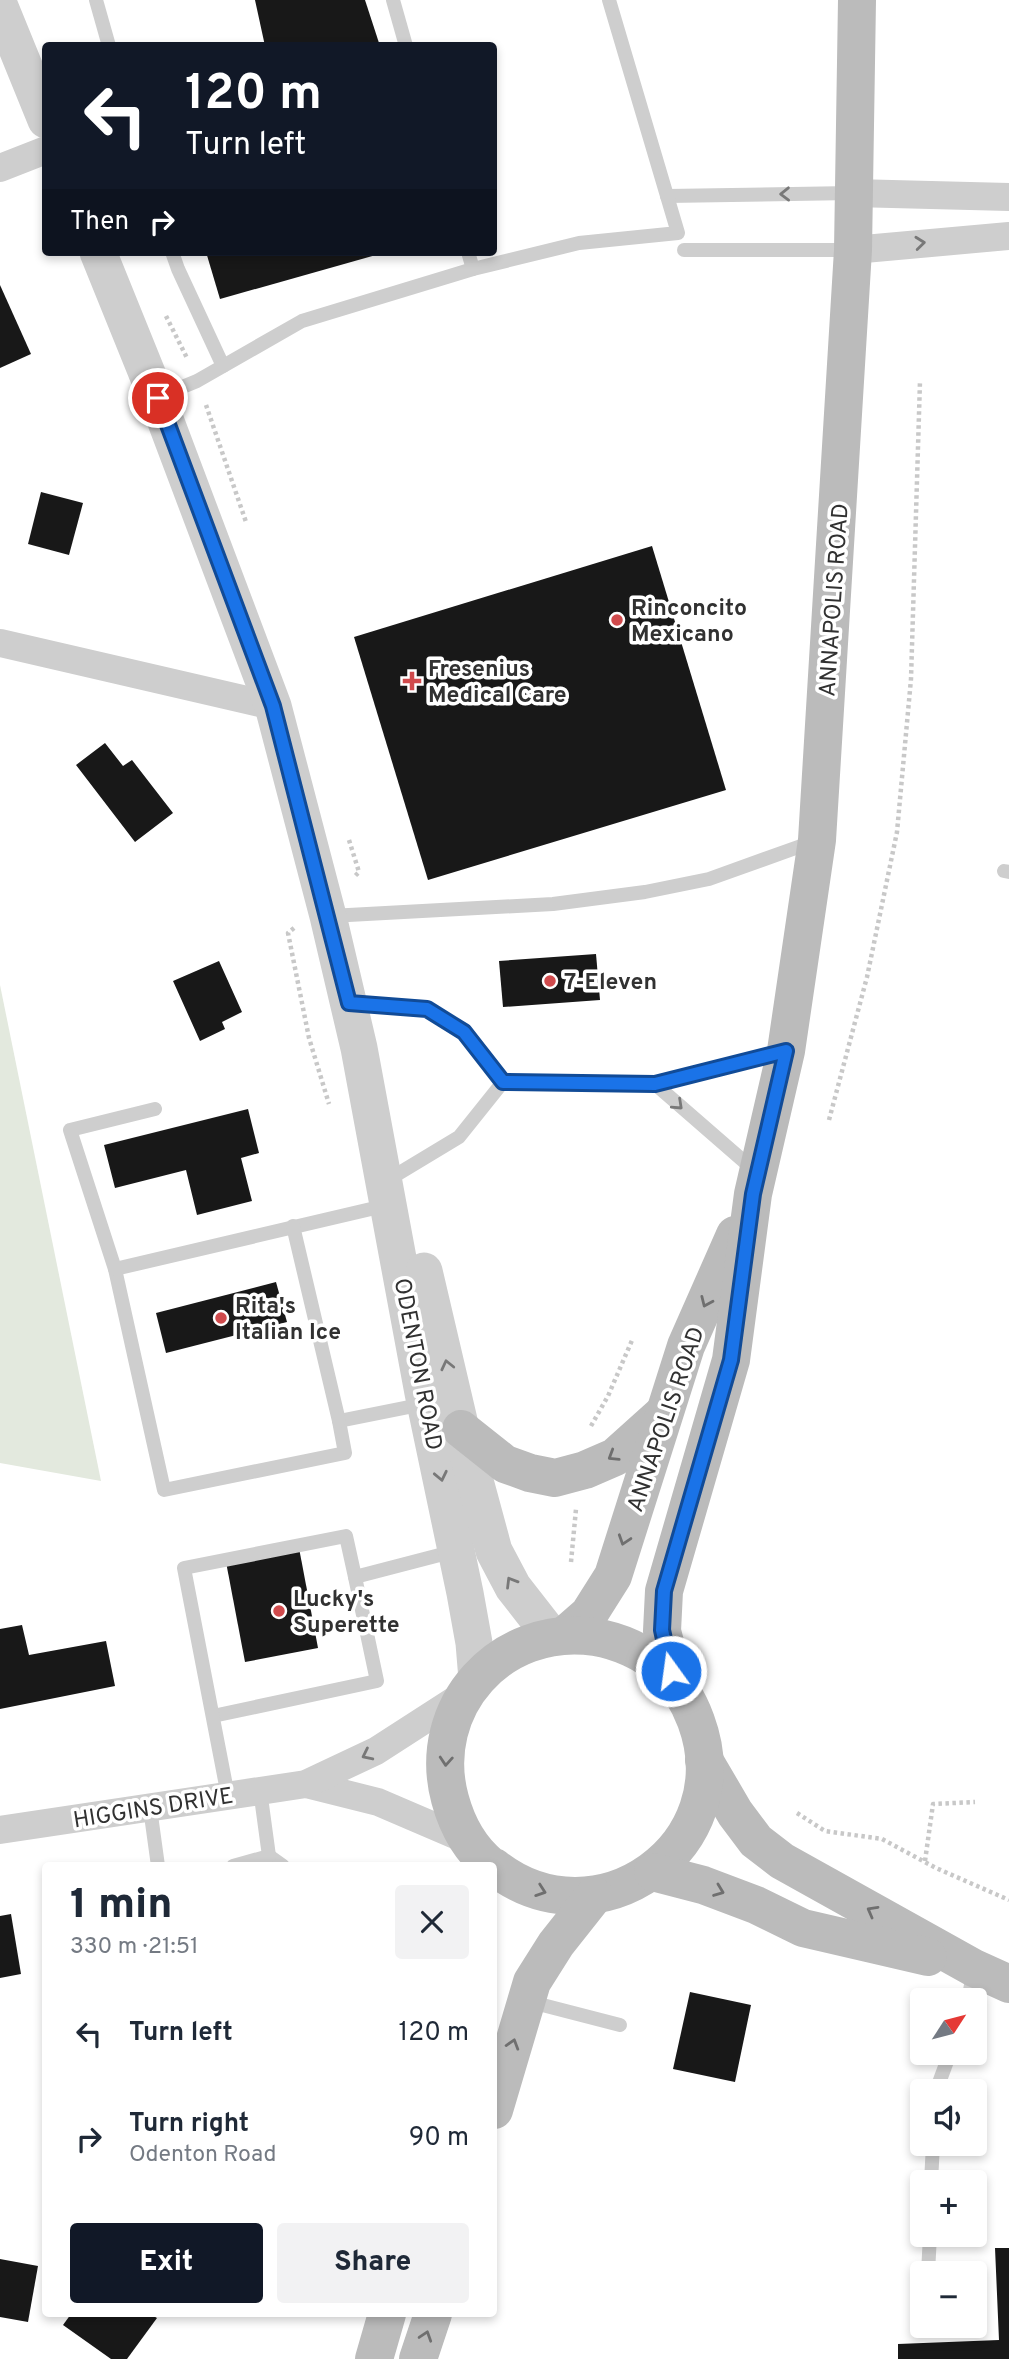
<!DOCTYPE html>
<html lang="en">
<head>
<meta charset="utf-8">
<style>
  body { margin:0; font-family:Overpass,sans-serif; background:#f2f2f3; color:#1f2937; height:100vh; display:flex; flex-direction:column; font-size:26px; white-space:nowrap }
  * { box-sizing:border-box; margin:0 }
  p { font-size:23px; color:#747a83 }
  .icon { flex:none; width:38px; height:38px; fill:none; stroke:currentColor; stroke-width:2; stroke-linecap:round; stroke-linejoin:round }
  .map { position:relative; flex:1; overflow:hidden }
  .side { position:absolute; left:42px; top:1862px; width:455px; height:455px; display:flex; flex-direction:column; background:#fff; border-radius:7px; box-shadow:0 4px 10px #0003 }
  .side>* { flex:none }
  .banner { position:absolute; left:42px; top:42px; width:455px; height:214px; border-radius:7px; box-shadow:0 4px 10px #0003; background:#111827; color:#fff; overflow:hidden }
  .needle { width:46px; rotate:54deg }
  .tools { position:absolute; left:910px; top:1988px; display:grid; gap:14px }
  .tools a { display:grid; place-items:center; width:77px; height:77px; border-radius:7px; background:#fff; box-shadow:0 4px 10px #0003; font-size:35px }
  .pin { position:absolute; display:grid; place-items:center; width:60px; height:60px; color:#fff; margin:-30px; border:4px solid #fff; border-radius:50%; box-shadow:0 2px 7px #0007 }
  .me { position:absolute; width:77px; margin:-38px; rotate:346deg; stroke-linejoin:round; filter:drop-shadow(0 0 5px #0008) }
  .turn { display:flex; align-items:center; gap:24px; height:147px; padding:0 28px; font-size:32px }
  .turn .icon { width:91px; height:91px; stroke-width:2.5 }
  .turn b { display:block; font-size:49px; line-height:60px }
  .then { display:flex; align-items:center; height:66px; padding:0 28px; background:#0003; gap:14px; font-size:26px }
  .round { display:grid; place-items:center; flex:none; width:74px; height:74px; border-radius:7px; background:#f2f2f3 }
  .head { display:flex; align-items:center; justify-content:space-between; height:119px; padding:0 28px }
  h1 { font-size:42px; font-weight:800; line-height:52px }
  .action { display:flex; gap:14px; margin-top:auto; padding:14px 28px }
  .action a { flex:1; height:80px; border-radius:7px; background:#111827; color:#fff; font-size:28px; font-weight:800; line-height:80px; text-align:center }
  .action a+a { background:#f2f2f3; color:#1f2937 }
  ul { padding:0; list-style:none }
  li { display:flex; align-items:center; gap:21px; height:105px; padding:0 28px }
  li div { flex:1 }
  li b { display:block; font-size:26px }
  li em { font-style:normal }
  .map>svg:first-child { display:block }
</style>
</head>
<body>
<div class="map">
<svg width="1009" height="2359" viewBox="0 0 1009 2359">
  <rect width="100%" height="100%" fill="#fff"/>
  <!-- green -->
  <path fill="#e3e9de" d="M0,985l101,496 -101,-18z"/>
  <!-- building -->
  <g fill="#181818">
    <path d="M255,0h110l15,46h-115z"/>
    <path d="M206,252h177v1l-163,46z"/>
    <path d="M0,285l31,69 -31,14z"/>
    <path d="M41,492l42,11 -14,52 -41,-11z"/>
    <path d="M652,546l74,244 -298,90 -74,-243z"/>
    <path d="M105,743l18,23 9,-6 41,53 -38,29 -59,-77z"/>
    <path d="M596,954l4,46 -97,7 -4,-46z"/>
    <path d="M219,961l23,51 -20,10 3,7 -25,12 -27,-60z"/>
    <path d="M248,1109l11,44 -18,5 11,43 -55,14 -11,-45 -71,18 -11,-43z"/>
    <path d="M276,1282l11,40 -121,31 -10,-40z"/>
    <path d="M299,1548l19,100 -73,14 -19,-100z"/>
    <path d="M22,1625l7,30 77,-14 9,45 -115,23v-80z"/>
    <path d="M11,1914l10,60 -21,4v-62z"/>
    <path d="M690,1992l61,13 -16,77 -62,-13z"/>
    <path d="M995,2248h14v111h-111v-15l101,-4z"/>
    <path d="M0,2259l38,7 -10,56 -28,-5z"/>
    <path d="M71,2314h79l7,4 -30,41h-16l-48,-34z"/>
  </g>
  <g fill="none" stroke-linecap="round" stroke-linejoin="round">
    <!-- path -->
    <g stroke="#c8c8c8" stroke-width="4.5" stroke-dasharray="3.5 3.5" stroke-linecap="butt">
      <path d="M166,316l21,42"/>
      <path d="M206,405l40,117"/>
      <path d="M349,840l10,32 -5,5"/>
      <path d="M294,928l-6,5 21,105 20,66"/>
      <path d="M829,1120l38,-143 30,-145 14,-153 9,-298"/>
      <path d="M591,1426l17,-30 25,-58"/>
      <path d="M571,1562l5,-53"/>
      <path d="M797,1813l28,18 57,8 54,29 73,32"/>
      <path d="M925,1861l8,-57 42,-2"/>
    </g>
    <!-- service -->
    <g stroke="#cecece" stroke-width="14">
      <path d="M96,0l13,46"/>
      <path d="M393,0l13,46"/>
      <path d="M667,196l185,-3"/>
      <path d="M684,250h167"/>
      <path d="M172,252l6,17 45,97"/>
      <path d="M468,252l5,17 106,-26 99,-10 -69,-233"/>
      <path d="M158,397l39,-16 105,-60 171,-52"/>
      <path d="M1004,871l5,1"/>
      <path d="M330,916l223,-12 92,-12 64,-13 106,-38"/>
      <path d="M350,1003l77,6 37,23 39,50 -44,55 -63,38"/>
      <path d="M503,1082l152,2"/>
      <path d="M755,1171l-100,-87 126,-31"/>
      <path d="M388,1205l-273,64 49,221 181,-37 -6,-32 85,-17"/>
      <path d="M293,1226l46,195"/>
      <path d="M115,1269l-45,-139 85,-21"/>
      <path d="M213,1716l164,-35 -22,-104"/>
      <path d="M228,1796l-44,-228 162,-32 9,41 100,-26"/>
      <path d="M150,1808l8,58"/>
      <path d="M269,1856l14,10"/>
      <path d="M233,1866l36,-10 -9,-66"/>
      <path d="M968,2000l6,-30"/>
      <path d="M527,2001l93,24"/>
      <path d="M936,2091l14,-38"/>
      <path d="M931,2182l2,-38"/>
      <path d="M928,2273l2,-38"/>
    </g>
    <!-- minor -->
    <g stroke="#cecece" stroke-width="28">
      <path d="M0,168l46,-18"/>
      <path d="M853,193l156,4"/>
      <path d="M853,250l156,-14"/>
      <path d="M0,643l273,63"/>
      <path d="M306,1784l72,18 91,39"/>
      <path d="M0,1830l306,-46 70,-33 90,-58"/>
    </g>
    <!-- tertiary -->
    <g stroke="#cecece" stroke-width="37">
      <path d="M0,7l46,113"/>
      <path d="M98,252l59,146 116,308 55,210 31,132 64,345 42,200 9,50 3,36"/>
      <path d="M424,1271l37,158 33,122 19,36 39,50"/>
    </g>
    <!-- secondary -->
    <g stroke="#bbb" stroke-width="38">
      <path d="M461,1429l44,35 25,9 25,5 30,-8 30,-13 49,-44"/>
      <path d="M565,1635l24,-21 24,-38 73,-230 49,-111"/>
      <path d="M676,1686l-14,-55 2,-40 67,-231 22,-166 33,-143 31,-211 36,-590 4,-250"/>
      <path d="M704,1760l31,53 21,28 26,20 192,107 35,16"/>
      <path d="M491,1866c-21,-17 -34,-41 -41,-67 -25,-92 51,-176 145,-162 24,4 49,15 67,31 15,14 27,34 34,53 46,125 -99,227 -202,146"/>
      <path d="M653,1872l50,13 53,20 47,23 125,29"/>
      <path d="M494,2110l38,-128 24,-38 38,-48"/>
      <path d="M374,2359l13,-45"/>
      <path d="M418,2359l15,-45"/>
    </g>
  </g>
  <!-- one-way arrows -->
  <defs><path id="oneway-chevron" d="M-2-3.5L2.5 0L-2 3.5" fill="none" stroke-width="1.6" stroke-linecap="round" stroke-linejoin="round" transform="scale(1.75)"/></defs>
  <g stroke="#787878">
    <use href="#oneway-chevron" transform="translate(785 194) rotate(179)"/>
    <use href="#oneway-chevron" transform="translate(920 243) rotate(-6)"/>
    <use href="#oneway-chevron" transform="translate(678 1105) rotate(43)"/>
    <use href="#oneway-chevron" transform="translate(447 1365) rotate(-103)"/>
    <use href="#oneway-chevron" transform="translate(441 1476) rotate(78)"/>
    <use href="#oneway-chevron" transform="translate(511 1582) rotate(-121)"/>
    <use href="#oneway-chevron" transform="translate(367 1755) rotate(154)"/>
  </g>
  <g stroke="#6f6f6f">
    <use href="#oneway-chevron" transform="translate(706 1302) rotate(114)"/>
    <use href="#oneway-chevron" transform="translate(613 1456) rotate(148)"/>
    <use href="#oneway-chevron" transform="translate(624 1540) rotate(108)"/>
    <use href="#oneway-chevron" transform="translate(446 1761) rotate(94)"/>
    <use href="#oneway-chevron" transform="translate(541 1891) rotate(19)"/>
    <use href="#oneway-chevron" transform="translate(719 1891) rotate(21)"/>
    <use href="#oneway-chevron" transform="translate(872 1911) rotate(-151)"/>
    <use href="#oneway-chevron" transform="translate(513 2044) rotate(-73)"/>
    <use href="#oneway-chevron" transform="translate(426 2336) rotate(-72)"/>
  </g>
  <g fill="none" stroke-linecap="round" stroke-linejoin="round">
    <!-- route casing -->
    <g stroke="#114b97" stroke-width="18">
      <path id="route" d="M158,398l115,308 76,297 78,6 37,23 39,50 152,2 131,-33 -33,143 -22,166 -67,231 -2,39 9,41"/>
    </g>
    <!-- route -->
    <use href="#route" stroke="#1a73e8" stroke-width="12"/>
  </g>
  <!-- markers -->
  <g fill="#d04a4c" stroke="#fff" stroke-width="2.5">
    <circle cx="617" cy="620" r="7"/>
    <path d="M408.5 670.5h7v7h7v7h-7v7h-7v-7h-7v-7h7z"/>
    <circle cx="550" cy="981" r="7"/>
    <circle cx="221" cy="1318" r="7"/>
    <circle cx="279" cy="1611" r="7"/>
  </g>
  <g text-anchor="middle" stroke-width="7" stroke-linejoin="round" paint-order="stroke">
    <!-- street labels -->
    <g font-size="23" fill="#313131" stroke="#fff">
      <text transform="translate(833 600) rotate(-86)" y="8">ANNAPOLIS ROAD</text>
      <text transform="translate(419 1364) rotate(79)" y="8">ODENTON ROAD</text>
      <text transform="translate(665 1419) rotate(-71)" y="8">ANNAPOLIS ROAD</text>
      <text transform="translate(153 1807) rotate(-9)" y="8">HIGGINS DRIVE</text>
    </g>
    <!-- poi labels -->
    <g font-size="23" font-weight="bold" fill="#313131" stroke="#fff" text-anchor="start">
      <text x="631" y="615">Rinconcito<tspan x="631" dy="26">Mexicano</tspan></text>
      <text x="428" y="676">Fresenius<tspan x="428" dy="26">Medical Care</tspan></text>
      <text x="564" y="989">7-Eleven</text>
      <text x="235" y="1313">Rita's<tspan x="235" dy="26">Italian Ice</tspan></text>
      <text x="293" y="1606">Lucky's<tspan x="293" dy="26">Superette</tspan></text>
    </g>
  </g>
</svg>
<div class="tools">
<a><svg class="needle" viewBox="-14 -14 28 28"><path d="M0-13l5 13h-10z" fill="#e53935"/><path d="M0 13l5-13h-10z" fill="#747a83"/></svg></a>
<a><svg class="icon" aria-label="sound" viewBox="0 0 24 24"><path d="M4 9h4l5-4v14l-5-4H4zM17 9q2 3 0 6"/></svg></a>
<a>+</a>
<a>−</a>
</div>
<div class="pin" style="left:158px;top:398px;background:#d93025"><svg class="icon" aria-label="arrive" viewBox="0 0 24 24"><path d="M6 21V4h12l-3 4 3 4H6"/></svg></div>
<svg class="me" style="left:671px;top:1671px" viewBox="-20 -20 40 40"><circle r="17" fill="#1a73e8" stroke="#fff" stroke-width="3"/><path d="M0-11L8 9 0 5-8 9z" fill="#fff"/></svg>
<div class="banner">
<div class="turn"><svg class="icon" aria-label="left" viewBox="0 0 24 24"><path d="M17 20v-9H6M10 6l-5 5 5 5"/></svg><div><b>120 m</b>Turn left</div></div>
<div class="then">Then<svg class="icon" aria-label="right" viewBox="0 0 24 24"><path d="M7 20v-9h11M14 6l5 5-5 5"/></svg></div>
</div>
<section class="side">
<div class="head"><div><h1>1 min</h1><p>330 m · 21:51</p></div><a class="round"><svg class="icon" aria-label="close" viewBox="0 0 24 24"><path d="M6 6l12 12M18 6L6 18"/></svg></a></div>
<ul>
<li><svg class="icon" aria-label="left" viewBox="0 0 24 24"><path d="M17 20v-9H6M10 6l-5 5 5 5"/></svg><div><b>Turn left</b></div><em>120 m</em></li>
<li><svg class="icon" aria-label="right" viewBox="0 0 24 24"><path d="M7 20v-9h11M14 6l5 5-5 5"/></svg><div><b>Turn right</b><p>Odenton Road</p></div><em>90 m</em></li>
</ul>
<div class="action"><a>Exit</a><a>Share</a></div>
</section>
</div>
</body>
</html>
